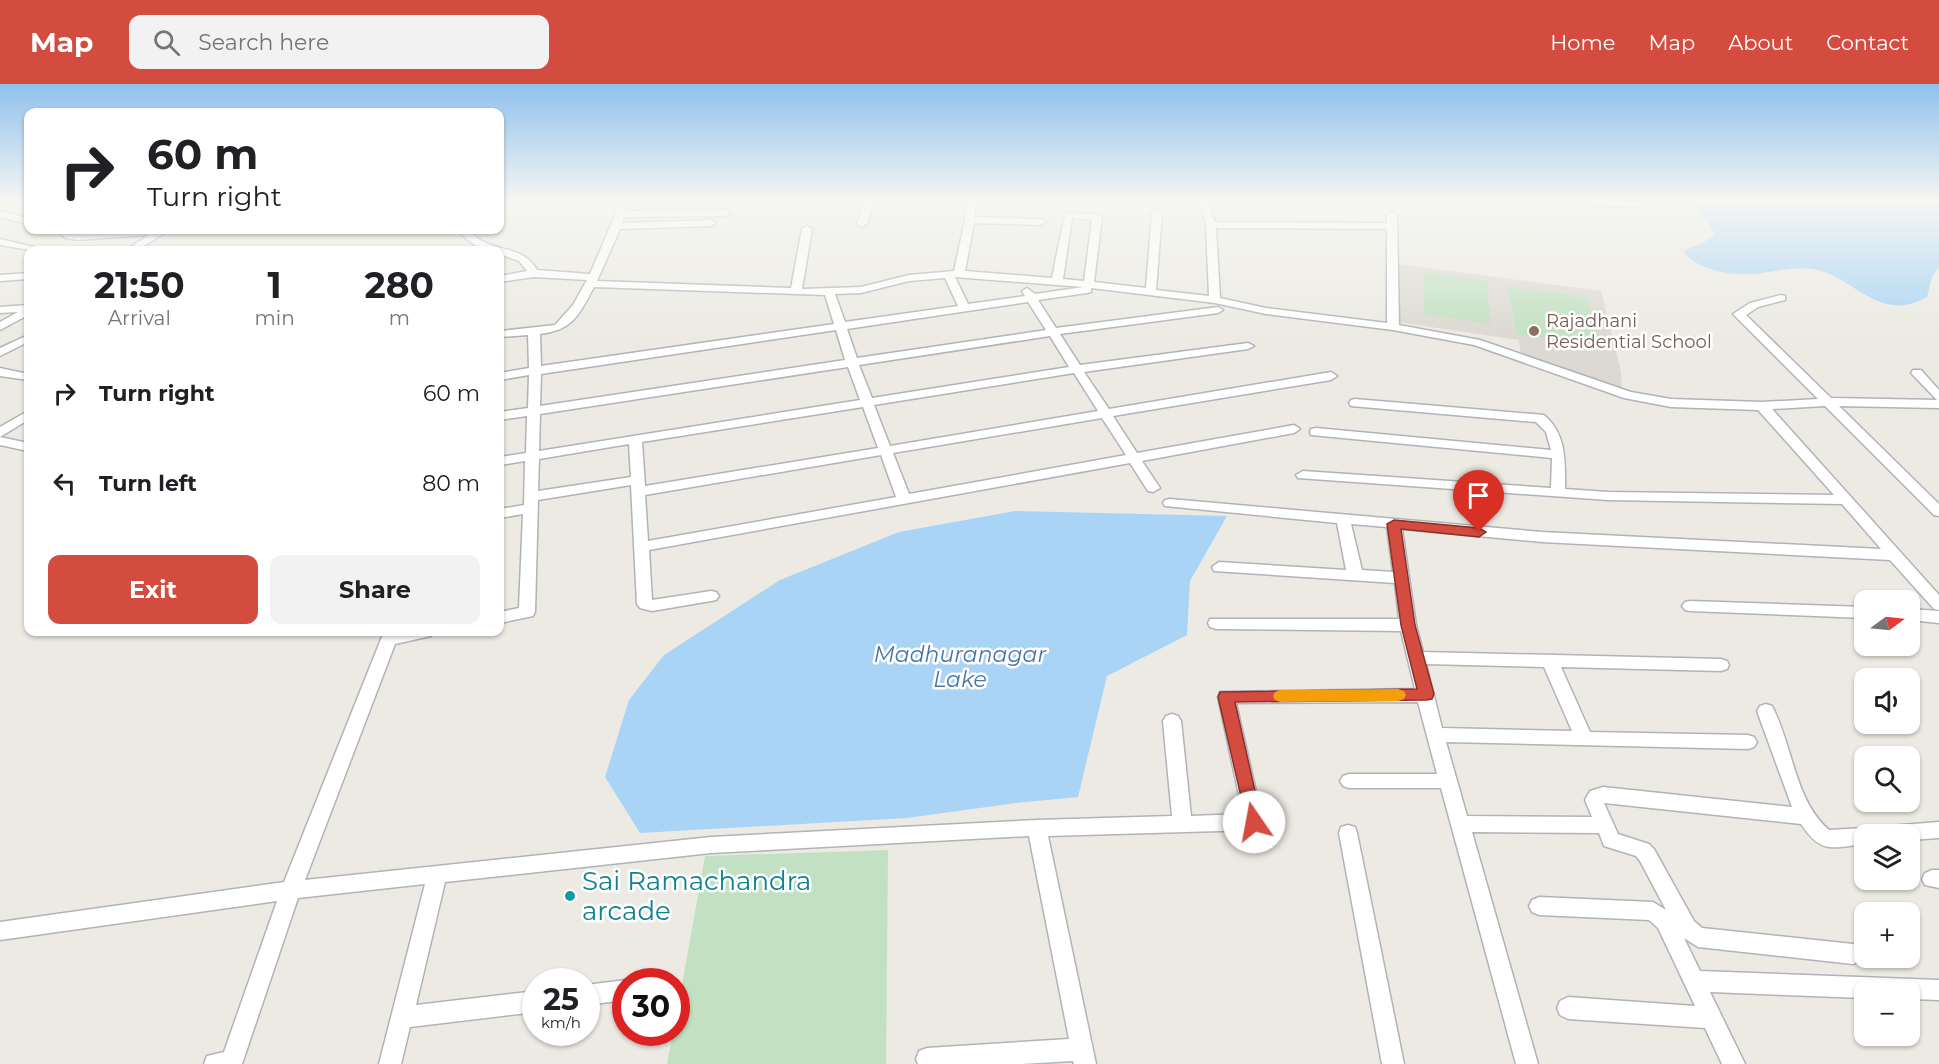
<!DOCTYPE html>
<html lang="en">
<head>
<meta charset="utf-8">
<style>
  body { margin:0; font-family:Montserrat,sans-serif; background:#f2f2f2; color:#202124; height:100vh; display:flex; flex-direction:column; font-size:22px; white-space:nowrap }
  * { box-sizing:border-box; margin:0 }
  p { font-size:20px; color:#757577 }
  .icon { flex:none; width:33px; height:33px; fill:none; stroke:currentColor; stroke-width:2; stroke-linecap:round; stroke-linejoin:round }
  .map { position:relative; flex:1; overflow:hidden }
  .drawer { position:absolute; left:24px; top:162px; width:480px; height:390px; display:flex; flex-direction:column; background:#fff; border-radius:12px; box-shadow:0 2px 4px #0004 }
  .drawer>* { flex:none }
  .hud { position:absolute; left:24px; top:24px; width:480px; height:126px; border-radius:12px; box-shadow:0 2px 4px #0004; background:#fff; color:#202124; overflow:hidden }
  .needle { width:39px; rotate:75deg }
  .buttons { position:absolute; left:1854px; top:506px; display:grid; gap:12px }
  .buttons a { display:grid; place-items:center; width:66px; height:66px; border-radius:12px; background:#fff; box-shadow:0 2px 4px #0004; font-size:30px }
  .speed { position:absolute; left:522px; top:884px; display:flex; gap:12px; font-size:30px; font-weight:700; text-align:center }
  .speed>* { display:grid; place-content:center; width:78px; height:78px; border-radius:50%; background:#fff; box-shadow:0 2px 4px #0004; line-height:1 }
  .speed small { font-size:15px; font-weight:400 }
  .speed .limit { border:9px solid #d22; background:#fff; color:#111 }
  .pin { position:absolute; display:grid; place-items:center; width:51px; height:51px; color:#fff; margin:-62px -26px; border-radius:50% 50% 50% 0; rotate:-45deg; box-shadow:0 0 6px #0007 }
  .pin .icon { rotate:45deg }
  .me { position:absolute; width:66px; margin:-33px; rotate:348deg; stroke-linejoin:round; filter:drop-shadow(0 0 4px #0008) }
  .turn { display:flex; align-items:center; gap:21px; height:126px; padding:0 24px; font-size:27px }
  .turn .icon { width:78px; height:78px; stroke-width:2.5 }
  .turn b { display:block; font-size:42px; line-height:51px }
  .eta { display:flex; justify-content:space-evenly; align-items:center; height:102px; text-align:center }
  .eta b { font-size:36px; font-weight:700; line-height:42px }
  .action { display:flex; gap:12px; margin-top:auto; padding:12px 24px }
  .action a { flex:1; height:69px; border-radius:12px; background:#d44b40; color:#fff; font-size:24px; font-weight:700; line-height:69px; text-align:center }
  .action a+a { background:#f2f2f2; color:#202124 }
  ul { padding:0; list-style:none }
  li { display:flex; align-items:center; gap:18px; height:90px; padding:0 24px }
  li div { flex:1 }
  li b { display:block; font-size:22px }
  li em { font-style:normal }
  header { display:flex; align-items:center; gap:36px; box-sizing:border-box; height:84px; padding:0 30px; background:#d44b40; color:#fff }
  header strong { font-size:28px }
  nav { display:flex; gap:33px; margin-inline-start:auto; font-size:21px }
  .search { width:420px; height:54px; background:#f2f2f2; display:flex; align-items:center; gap:15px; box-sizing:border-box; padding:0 21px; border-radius:12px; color:#757577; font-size:22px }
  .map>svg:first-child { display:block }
</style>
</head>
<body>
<header>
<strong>Map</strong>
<div class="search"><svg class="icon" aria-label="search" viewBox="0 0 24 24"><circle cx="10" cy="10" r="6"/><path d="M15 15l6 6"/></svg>Search here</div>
<nav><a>Home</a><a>Map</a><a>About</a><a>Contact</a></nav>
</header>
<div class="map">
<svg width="1939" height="980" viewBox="0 0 1939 980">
  <rect width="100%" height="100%" fill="#eceae3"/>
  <!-- education -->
  <path fill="#dbd9d1" d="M1399,180l202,27 20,81 1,19 -101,-35 -2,-16 -122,-18z"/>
  <!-- green -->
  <g fill="#c2e1c2">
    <path d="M1424,188l63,9 3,43 -66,-10z"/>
    <path d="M1508,203l79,10 15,48 -85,-11z"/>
    <path d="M888,766l-2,214h-219l6,-32h3l1,-19 28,-157z"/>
  </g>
  <!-- water -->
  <g fill="#aad4f5">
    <path d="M1687,117h252v66l-7,10 -5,20c-48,28 -74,-22 -114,-28 -19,-3 -39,3 -59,5 -22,2 -58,-4 -71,-23l23,-10 8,-7 -6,-12z"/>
    <path d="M1015,427l212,5 -37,65 -3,54 -80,41 -29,121 -62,6 -109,15 -267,15 -35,-56 24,-77 35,-45 116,-75 119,-48z"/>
  </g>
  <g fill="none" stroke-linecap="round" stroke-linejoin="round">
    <!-- minor casing -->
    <g stroke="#b0b3b7" stroke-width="3">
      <g id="minor">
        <path d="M621,117h9l-4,10 100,-1 5,3 -5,3 -102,1 -2,6 89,-3 5,3 -5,3 -91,3 -23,52 194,7 11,-59 5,-3 5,3 -10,60 59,-2 48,-12 45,-4 11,-51 1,-19h9v16l66,2 5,3 -5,3 -67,-2 -9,48 87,7 13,-65 32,1 5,3 -8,65 52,6 6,-75 5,-3 5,3 -6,77 53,6 -3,-71 -6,-24h8l7,21 172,1v-8l5,-3 5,3 2,110 81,15 151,52 40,7 91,3 56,-3 -85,-85 17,-11 31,-8 4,1v4l-27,7 -12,8 85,83 106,2 -26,-27 2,-3h8l18,20v18l-100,-2 100,98v12l-5,-1 -109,-109 -53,3 167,186v15l-5,-1 -44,-49 -348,-18 -140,-13 14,96 7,27 298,7 6,2 2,4 -2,4 -6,2 -160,-4 29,65 158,3 6,2 3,5 -3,5 -6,2 -302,-7 21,74 125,1 -7,-17 5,-9 13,-4 189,20 -35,-96 3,-5 6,-2 6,2c21,39 22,94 57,124l35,-2 7,2 2,4h-9v10c-33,4 -43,10 -63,-20l-197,-21 14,31 31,10 5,5 40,72 8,7 151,16 7,3 3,7 -3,7 -7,3 -155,-17 -14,-9 16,33 239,9v20l-29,-1v-9h-46v8l-154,-6 35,72h-23l-17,-36 -137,-9 -8,-4 -3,-7 3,-7 8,-4 127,9 -37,-78 -9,-8 -110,-5 -7,-3 -3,-6 3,-6 7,-3 114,5 13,8 -26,-49 -4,-5 -32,-10 -5,-13 -127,-1 66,232h-22l-75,-276h-92l-6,-2 -3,-5 3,-5 6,-2h88l-19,-72 -182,1 27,119 -2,6 -7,2 -206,6 48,228h-22l-1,-3 -51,3h-104l-2,-5 3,-8 8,-3 142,-9 -40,-203 -318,17 -266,29 -29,123 120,-14v21l-126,15 -9,37h-22l46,-180 -127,14 -56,166h-38l3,-8 17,-4 53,-151 -277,39v-18l284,-40 97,-243 2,-4 6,-2 44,-1 -2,4 -36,8 -90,236 406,-43 326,-17 135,-4 -9,-95 3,-5 6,-2 6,2 3,5 10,95 52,-2 -25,-117 2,-5 195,-3 -14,-58 -185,-2 -6,-2 -2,-4 2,-4h189l-4,-36 -181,-12 -2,-4 7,-5 127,8 -9,-47 -172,-17 -2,-3 2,-3 5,-1 372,33 339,17 -39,-45 -234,-4 -310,-22 -2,-3 7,-4 248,17 1,-30 -241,-23 -1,-3 1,-3 5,-1 235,22 -5,-18 -10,-10 -185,-16 -2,-3 2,-3 4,-1 189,16c23,20 21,46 21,74l43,3 226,3 -76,-85 -87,-3 -47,-9 -150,-53 -81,-15 -127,-16 -51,-11 -124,-15v4l-4,1 -49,7 18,28 162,-21 5,3 -5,3 -158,21 20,31 168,-22 6,3 -6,3 -164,23 25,37 222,-37 6,4 -6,4 -218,36 24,37 157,-28 6,4 -6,4 -152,28 18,27 -7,4 -5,-1 -18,-28 -481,87 3,50 59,-9 5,1 3,4 -3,4 -5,1 -59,10 -12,-3 -3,-4 -6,-119 -93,15 -3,112 -2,4 -33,7v-11l19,-4 4,-94 -23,4v-9l24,-4 1,-44 -25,4v-8l26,-4 1,-37 -27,4v-8l28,-4 1,-33 -29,5v-7l29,-5 -1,-33 -28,2v-6l55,-6 18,-20 14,-25 -53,-3 -34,5v-6l27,-5 -8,-10 -19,-7v-4c-20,0 -29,-5 -42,-20h10c22,25 53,12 69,40l53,4zM1072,134l20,2 -8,61 -21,-2zM1216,144l171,1v94l-121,-15 -46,-10zM955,193l128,10 -48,7 -8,-6 -5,3 3,5 -57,8zM945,194l13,28 -113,16 -10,-28 26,-1 48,-12zM594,203l231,8 9,29 -293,42 -1,-32c33,-4 39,-19 54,-47zM1028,218l18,28 -189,28 -10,-29zM836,246l9,30 -305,46 1,-32zM1050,252l19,31 -197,31 -13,-33zM848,283l12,33 -321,51 1,-37zM1074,289l24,38 -208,35 -16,-41zM863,323l15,41 -233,38 -3,-44zM1102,334l24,37 -217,39 -16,-41zM629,360l2,33 -93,14 1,-32zM881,371l15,42 -248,44 -3,-46zM1351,440l36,3 6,45 -31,-2zM1426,580l118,3 28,64 -130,-3z"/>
        <path d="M864,117h10l-7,23 -5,3 -5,-3z"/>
        <path d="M1493,117c20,-2 149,-4 159,3l-5,3 -149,-3z"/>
        <path d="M0,127l28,7v6l-28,-7z"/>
        <path d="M57,146h10l4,3 6,1 65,-4 26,1 -31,19h-11l23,-15 -72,5 -12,-2z"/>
        <path d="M0,155l38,9 -8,2 -30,-5z"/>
        <path d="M28,189v6l-28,2v-6z"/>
        <path d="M28,221v10l-28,15v-8l18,-10 -18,1v-6z"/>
        <path d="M28,251v7l-28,14v-8z"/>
        <path d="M0,284l28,6v6l-28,-4z"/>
        <path d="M28,327v9l-28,17v-10z"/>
        <path d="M0,353l28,6v8l-28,-6z"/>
        <path d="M1690,517l174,6v11l-174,-7 -5,-1 -3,-4 3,-4z"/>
        <path d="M1910,525l29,2v12l-29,-3z"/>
        <path d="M1939,738v16l-29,2v-6h-30l2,-6 7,-2z"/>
        <path d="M1348,741l7,2 2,6 47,231h-22l-43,-231 2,-6z"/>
        <path d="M1932,786h7v18l-14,-3 -3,-6 3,-6z"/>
        <path d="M626,896l3,1h-3v19l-40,5v-20z"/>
      </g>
    </g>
    <!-- primary casing -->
    <g stroke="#e0be67" stroke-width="3">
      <path id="primary" d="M0,117h13l-2,3 -11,3z"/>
    </g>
    <!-- minor -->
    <use href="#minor" fill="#fff" fill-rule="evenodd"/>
    <!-- primary -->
    <use href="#primary" fill="#f5eaae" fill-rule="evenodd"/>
  </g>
  <!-- sky -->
  <linearGradient id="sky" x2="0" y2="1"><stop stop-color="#8fc1ed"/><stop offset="0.46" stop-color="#f6f6f2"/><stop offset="1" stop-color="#f6f6f2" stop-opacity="0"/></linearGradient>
  <rect width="1939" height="254" fill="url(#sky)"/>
  <!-- route -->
  <path fill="#d44b40" stroke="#8a312a" stroke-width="1.5" d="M1394,436l85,8 7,4 -7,5 -78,-8 14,96 19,69 -2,5 -6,1 -191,2 27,120 -2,5 -6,2 -6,-2 -30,-130 2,-5 197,-3 -16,-64 -14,-101z"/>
  <!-- slow -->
  <path fill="#f59e0b" d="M1398,605l6,2 2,4 -2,4 -6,2 -118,1 -5,-2 -2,-4 2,-4 5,-2z"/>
  <!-- markers -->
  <circle fill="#8d6e63" stroke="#fff" stroke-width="2" cx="1534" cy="247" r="6"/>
  <circle fill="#0f9aa8" stroke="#fff" stroke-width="2" cx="570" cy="812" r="6"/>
  <g text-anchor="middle" stroke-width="5" stroke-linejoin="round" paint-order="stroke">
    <!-- far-education labels -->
    <g font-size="18" fill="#785e54" stroke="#fff" text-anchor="start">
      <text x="1546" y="243">Rajadhani<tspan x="1546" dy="21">Residential School</tspan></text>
    </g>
    <!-- water labels -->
    <g font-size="22" font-style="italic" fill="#4a76a5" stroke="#fff">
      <text x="960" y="578">Madhuranagar<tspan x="960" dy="25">Lake</tspan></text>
    </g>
    <!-- near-culture labels -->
    <g font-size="26" fill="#0d838f" stroke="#fff" text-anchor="start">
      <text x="582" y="806">Sai Ramachandra<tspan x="582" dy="30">arcade</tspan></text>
    </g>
  </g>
</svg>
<div class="buttons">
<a><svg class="needle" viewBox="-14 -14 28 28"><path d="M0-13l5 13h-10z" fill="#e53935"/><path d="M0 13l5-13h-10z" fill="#757577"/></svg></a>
<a><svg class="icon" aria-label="sound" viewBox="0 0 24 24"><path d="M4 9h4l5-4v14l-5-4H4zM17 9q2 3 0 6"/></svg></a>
<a><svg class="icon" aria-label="search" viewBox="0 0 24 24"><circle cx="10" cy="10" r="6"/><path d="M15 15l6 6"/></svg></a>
<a><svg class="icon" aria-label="layers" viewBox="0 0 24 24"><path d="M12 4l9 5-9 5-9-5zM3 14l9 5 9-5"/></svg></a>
<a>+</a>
<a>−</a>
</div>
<div class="speed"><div>25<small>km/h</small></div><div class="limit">30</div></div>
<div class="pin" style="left:1479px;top:448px;background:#d93025"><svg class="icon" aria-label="arrive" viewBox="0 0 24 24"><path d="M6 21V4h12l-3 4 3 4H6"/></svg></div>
<svg class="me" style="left:1254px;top:738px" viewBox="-20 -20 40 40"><circle r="19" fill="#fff"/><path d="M0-13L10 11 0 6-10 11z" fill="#d44b40"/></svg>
<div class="hud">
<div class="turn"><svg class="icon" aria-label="right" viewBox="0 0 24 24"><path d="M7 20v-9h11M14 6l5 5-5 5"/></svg><div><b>60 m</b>Turn right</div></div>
</div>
<section class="drawer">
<div class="eta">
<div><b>21:50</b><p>Arrival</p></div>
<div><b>1</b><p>min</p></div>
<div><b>280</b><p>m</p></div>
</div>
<ul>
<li><svg class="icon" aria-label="right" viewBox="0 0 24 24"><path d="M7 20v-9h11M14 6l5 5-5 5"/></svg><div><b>Turn right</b></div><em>60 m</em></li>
<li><svg class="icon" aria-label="left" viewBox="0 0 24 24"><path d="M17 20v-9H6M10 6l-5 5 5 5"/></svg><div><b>Turn left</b></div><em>80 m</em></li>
</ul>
<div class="action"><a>Exit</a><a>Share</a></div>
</section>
</div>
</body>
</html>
